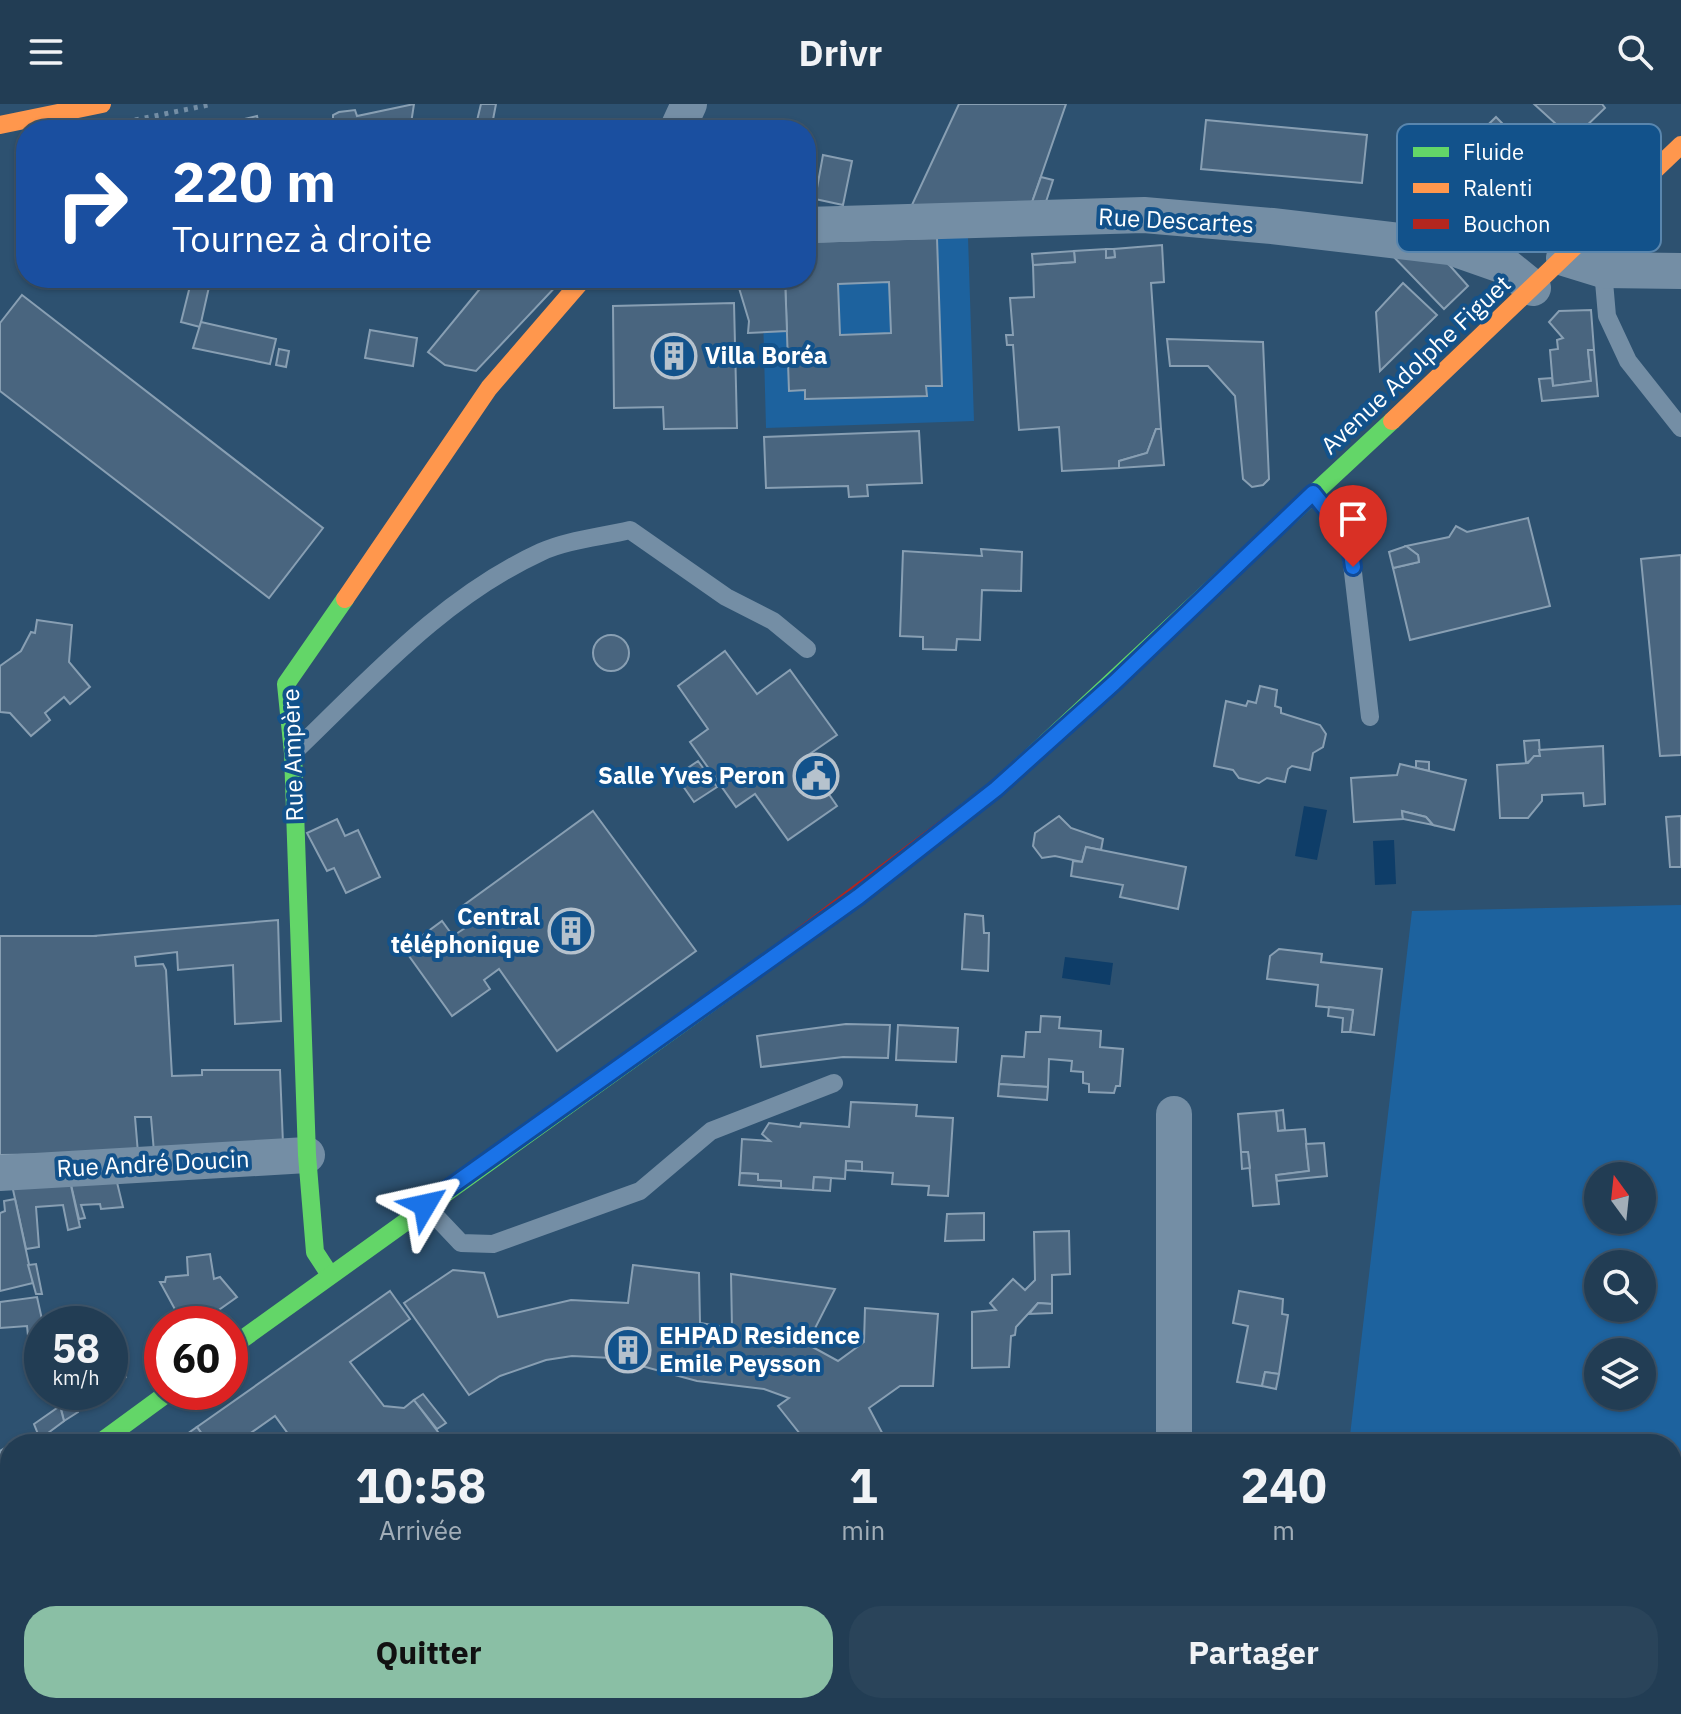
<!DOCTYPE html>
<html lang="fr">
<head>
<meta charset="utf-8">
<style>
  body { margin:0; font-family:"IBM Plex Sans",sans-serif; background:#2a445a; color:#f1f3f6; height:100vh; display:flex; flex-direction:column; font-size:30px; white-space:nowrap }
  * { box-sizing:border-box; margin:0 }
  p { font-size:26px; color:#a2aeb8 }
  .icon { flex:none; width:44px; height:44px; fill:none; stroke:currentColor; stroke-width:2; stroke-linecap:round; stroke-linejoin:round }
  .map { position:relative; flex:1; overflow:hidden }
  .sheet { position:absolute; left:0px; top:1330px; width:1682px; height:280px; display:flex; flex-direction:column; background:#223d54; border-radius:32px 32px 0 0; box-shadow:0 2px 6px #0004,0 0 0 2px #3f566b }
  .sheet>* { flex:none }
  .guide { position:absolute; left:16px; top:16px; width:800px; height:168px; border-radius:32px; box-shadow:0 2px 6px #0004,0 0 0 2px #3f566b; background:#1a4fa0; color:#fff; overflow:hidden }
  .needle { width:52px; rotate:345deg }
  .fabs { position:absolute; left:1584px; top:1058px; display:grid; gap:16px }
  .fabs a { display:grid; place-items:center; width:72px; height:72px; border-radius:50%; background:#223d54; box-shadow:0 2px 6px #0004,0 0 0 2px #3f566b; font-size:40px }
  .speed { position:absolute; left:24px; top:1202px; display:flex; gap:16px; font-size:40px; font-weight:700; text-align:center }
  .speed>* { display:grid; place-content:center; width:104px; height:104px; border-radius:50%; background:#223d54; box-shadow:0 2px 6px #0004,0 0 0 2px #3f566b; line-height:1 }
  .speed small { font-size:20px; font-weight:400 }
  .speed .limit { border:12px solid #d22; background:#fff; color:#111 }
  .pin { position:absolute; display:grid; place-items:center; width:68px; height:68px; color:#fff; margin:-82px -34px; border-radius:50% 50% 50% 0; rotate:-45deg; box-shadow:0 0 8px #0007 }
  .pin .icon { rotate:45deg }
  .me { position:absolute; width:88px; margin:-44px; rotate:54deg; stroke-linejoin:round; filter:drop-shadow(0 0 6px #0008) }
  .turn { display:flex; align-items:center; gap:28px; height:168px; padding:0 24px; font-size:36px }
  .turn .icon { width:104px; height:104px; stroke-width:2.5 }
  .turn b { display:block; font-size:56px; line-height:68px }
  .eta { display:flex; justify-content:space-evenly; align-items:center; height:136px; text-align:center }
  .eta b { font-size:48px; font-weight:700; line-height:56px }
  .button { display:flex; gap:16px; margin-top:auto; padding:16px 24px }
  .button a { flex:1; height:92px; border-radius:32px; background:#8abfa5; color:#111; font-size:32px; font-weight:700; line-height:92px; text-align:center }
  .button a+a { background:#2a445a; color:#f1f3f6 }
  header { display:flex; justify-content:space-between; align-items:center; height:104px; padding:0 24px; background:#223d54; font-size:36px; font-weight:700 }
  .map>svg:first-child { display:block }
</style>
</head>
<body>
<header><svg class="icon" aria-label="menu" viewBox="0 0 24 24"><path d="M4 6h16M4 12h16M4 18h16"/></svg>Drivr<svg class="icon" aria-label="search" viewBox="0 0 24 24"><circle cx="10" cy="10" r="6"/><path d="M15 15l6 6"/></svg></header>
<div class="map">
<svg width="1681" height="1610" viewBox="0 0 1681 1610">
  <rect width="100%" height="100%" fill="#2d5170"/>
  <!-- green -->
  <g fill="#1d629e" fill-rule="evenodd">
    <path d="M968,133l6,184 -208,7 -4,-150h44v-35z"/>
    <path d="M1681,801v809h-127l1,-10h117v-260h-323l63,-533zM1598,1072h44v44h-44zM1598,1160h44v44h-44zM1598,1248h44v44h-44z"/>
  </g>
  <!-- water -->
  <g fill="#0e3d68">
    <path d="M1304,702l23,4 -10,50 -22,-4z"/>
    <path d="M1394,736l2,44 -21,1 -2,-44z"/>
    <path d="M1065,853l48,6 -3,22 -48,-7z"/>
  </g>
  <!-- building -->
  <g fill="#49657f" stroke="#889fb3" stroke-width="2" fill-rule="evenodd">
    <path d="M414,0l-4,26h-121l2,-6 20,-4 4,4 18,-3v-6l6,-3 16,-2 2,6z"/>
    <path d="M481,0h15l-5,26 -16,-1z"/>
    <path d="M959,0h107l-36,104 -119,-1z"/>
    <path d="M1534,0h68l3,4 -26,25 -4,-4 -7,6z"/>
    <path d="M257,12l3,13 31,-5 -2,6h-91z"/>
    <path d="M1496,13l46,47 -40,38 -44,-48z"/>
    <path d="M1206,16l161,15 -5,48 -161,-14z"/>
    <path d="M823,51l29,6 -9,44 -28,-6z"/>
    <path d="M1041,73l12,3 -9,28h-14z"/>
    <path d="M937,134l5,148h-16l1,10 -122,3v-9l-16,1 -4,-113h21v-36zM889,178l2,51 -51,2 -2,-51z"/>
    <path d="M1162,141l2,37 -13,1 10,146h-5l-9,24 -28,8v7l-57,3 -3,-44 -40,3 -6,-85h-6l-1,-10h7l-3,-37 24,-1 -1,-32 42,-3 -1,-11 32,-2v9l9,-1 -1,-8z"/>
    <path d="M1106,145h8l1,8 -9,1z"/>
    <path d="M1074,147l1,11 -42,3 -1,-11z"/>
    <path d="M1388,147l56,8 24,27 -24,23z"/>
    <path d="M192,174h19l-11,49 -19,-5z"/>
    <path d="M502,174l58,4 -84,89 -31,-6 -17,-13 60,-73 8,7z"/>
    <path d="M736,174h49l2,53 -39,2 1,-12z"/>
    <path d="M1403,179l34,32 -57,56 -4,-59z"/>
    <path d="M22,191l301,233 -54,70 -269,-207v-68z"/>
    <path d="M734,199l3,125 -73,1 -1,-22 -49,1 -1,-102z"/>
    <path d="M1591,206l3,40h-6l3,31 -38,5 -3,-36 8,-1 -1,-9 6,-2 -14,-16 10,-11z"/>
    <path d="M201,218l75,17 -6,25 -77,-16z"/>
    <path d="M370,226l47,8 -4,28 -48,-8z"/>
    <path d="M1167,235l96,3 6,137 -6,6 -11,2 -9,-8 -8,-83 -27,-30h-38z"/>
    <path d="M279,245l10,2 -3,16 -10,-2z"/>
    <path d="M1588,246h6l4,46 -56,5 -3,-22 13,-1 1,8 38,-5z"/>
    <path d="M1156,325h5l3,36 -45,3v-7l28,-8z"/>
    <path d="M919,327l3,52 -55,2 1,11 -19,1 -1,-11 -82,2 -2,-51z"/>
    <path d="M1528,414l22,88 -140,34 -17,-72 26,-6 -1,-7 -12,-9 43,-9 7,-11 11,6z"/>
    <path d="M1406,442l12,9 1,7 -26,6 -4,-16z"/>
    <path d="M981,445l41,3 -1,39 -39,-1 -2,50 -23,-1 -1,11 -33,-1v-12l-23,-1 3,-85 79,5z"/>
    <path d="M1681,451v200l-21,1 -19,-197z"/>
    <path d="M37,516l35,5 -3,37 21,25 -20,17 -6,-7 -19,16 5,7 -19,16 -21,-23 -10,-1v-46l21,-15 10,-19 4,1z"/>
    <circle cx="611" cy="549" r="18"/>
    <path d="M725,547l32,43 33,-24 47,65 -33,23 33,48 -49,34 -33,-46 -19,13 -46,-65 18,-13 -30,-43z"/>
    <path d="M1260,582l17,4 -2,16 6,2v5l39,12 6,9 -3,13 -10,6 -3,17 -18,-4 -4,3 -3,13 -18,-4 -8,5 -20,-5 -6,-8 -19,-4 12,-65 20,5 2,-5 8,2z"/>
    <path d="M1539,636l1,16 -14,7 -2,-22z"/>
    <path d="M1603,642l2,58 -21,2 -1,-13 -41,2v6l-14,17h-28l-3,-53 31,-2 6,-7h6l-1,-6z"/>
    <path d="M698,657l19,26 -23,15 -18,-26z"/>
    <path d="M1416,657l13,1v9l-13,-3z"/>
    <path d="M1400,660l66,16 -12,50 -21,-5 -7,-8 -24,-6 1,8 -49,3 -3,-44 46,-3z"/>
    <path d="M593,707l103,140 -139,100 -58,-82 -15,11 6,9 -38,27 -48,-67 38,-28 11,15 15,-10 -11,-16z"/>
    <path d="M1402,707l24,6 7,8 -30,-6z"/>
    <path d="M1059,712l12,12 32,11 -2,11 -15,-3 -4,15 -27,-6 -13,2 -9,-12 2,-13z"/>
    <path d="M1681,712v51h-11l-4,-50z"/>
    <path d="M337,715l8,17 13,-6 22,47 -34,16 -12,-25 -7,3 -20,-38z"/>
    <path d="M1086,743l100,20 -8,42 -58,-12 3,-12 -52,-9 2,-15 9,1z"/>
    <path d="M965,810l18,2 1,17h5l-1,38 -26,-2z"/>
    <path d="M278,816l3,101 -46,3 -2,-59 -55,5 -1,-18 -42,5 1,9 27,-2 3,6 6,106 30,-1v-5h78l3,74 -129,8 -3,-35h-16l3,36 -138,2v-219h97h-4z"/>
    <path d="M1279,845l43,5 -1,8 61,7 -8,66 -24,-3 3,-22 -37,-4 2,-21 -51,-6 3,-23z"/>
    <path d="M1329,903l24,3 -3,22h-8l1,-14 -15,-2z"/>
    <path d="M1041,912l19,1 -1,11 42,3 -1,16 23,2 -3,37h-4l-2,7 -25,-1v-8l-6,-1v-11l-12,-1 1,-10 -23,-2 -1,28 -49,-3 3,-28 22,1 2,-25h14z"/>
    <path d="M846,920l44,1 -2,33 -45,-1 -82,10 -4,-31z"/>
    <path d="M898,921l60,3 -2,34 -60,-2z"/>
    <path d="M999,980l49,3 -1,13 -49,-4z"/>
    <path d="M851,998l66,3 -1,11 37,2 -5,78 -20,-1 1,-9 -37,-2 1,-11 -31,-2v-9l-16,-1 -1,18 -31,-2 -1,13 -32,-2v-7l-23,-1v-6l-18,-1 2,-34 28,2 -8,-7 7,-11 31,4 1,-4 48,4z"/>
    <path d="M1283,1006l2,20 -7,1 -2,-20z"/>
    <path d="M1276,1007l2,20 27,-2 4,42 -33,4 3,29 -26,2 -5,-54h-7l-3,-38z"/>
    <path d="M1324,1039l3,33 -50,5 -1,-6 33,-4 -3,-27z"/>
    <path d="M1241,1048h7l2,16 -8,1z"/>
    <path d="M846,1057l16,1v9l-16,-1z"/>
    <path d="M114,1066l9,37 -22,2 -1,-5 -19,1 4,13 -6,1 -11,-47z"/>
    <path d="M68,1068l12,55 -12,3 -5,-25 -27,2 3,40 -13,2 -16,-73z"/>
    <path d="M740,1069l18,1v6l23,1v7l-42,-3z"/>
    <path d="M814,1073l17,1 -1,13 -17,-1z"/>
    <path d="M15,1095l18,84 -33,8v-78l5,-2 -1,-10z"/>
    <path d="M984,1109v27l-39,1 2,-27z"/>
    <path d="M1069,1127l1,43 -18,1v29l-14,-1 -22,24 -1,8 -4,1 -2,31 -37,1v-56l24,-2 -6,-7 23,-24 12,11 10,-10 -1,-48z"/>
    <path d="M210,1150l4,25 6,-2 17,20 -38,27h-16l-23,-42h5l1,-5 22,-2 -1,-18z"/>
    <path d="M36,1160l6,30h-6l-8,-29z"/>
    <path d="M633,1161l66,8 1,50 32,5 -1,-54 104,15 -28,55 31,17 26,-19 1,-34 73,6 -5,72h-33l-31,22 19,36h-80l-30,-38 11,-8 -25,-9 -67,-8 -85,-23 -40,-2 -26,4 -46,16 -31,19 -65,-92 49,-33 31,3 14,44 73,-17 57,3z"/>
    <path d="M390,1187l20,28 -60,43 34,44 20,2 10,-8 33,44h-156l3,-2 -19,-26 -40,28h-26l-12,-17z"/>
    <path d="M1239,1187l44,8 -1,15 6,1 -9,59 -14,-2 -3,14 -25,-4 11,-56 -15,-3z"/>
    <path d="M37,1193l6,27 -1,21 -13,1 -2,-20 -27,2v-26z"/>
    <path d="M1038,1199l14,1v9l-23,1z"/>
    <path d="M157,1241l3,8 -10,7 -3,-9z"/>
    <path d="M124,1264l2,9 -6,5 -2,-11z"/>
    <path d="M1265,1268l14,2 -3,15 -14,-3z"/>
    <path d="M57,1288h16l5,20 -14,9z"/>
    <path d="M423,1290l23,29 -9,6 -23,-29z"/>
    <path d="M60,1302l4,15 -24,18 -6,-15z"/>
    <path d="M197,1323l12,17h-36z"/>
    <path d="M1115,1329l1,11h-98l61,-3v-7z"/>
    <path d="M10,1341v16l-7,5 -3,-15z"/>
    <path d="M342,1600h170l1,10h-148l-5,-8 -17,4z"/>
    <path d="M650,1600l1,10h-34l-2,-6 9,-3z"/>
    <path d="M673,1600h39l2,10h-39z"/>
    <path d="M1316,1600h17l-1,10h-17z"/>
    <path d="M1536,1600h19l-1,10h-19z"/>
  </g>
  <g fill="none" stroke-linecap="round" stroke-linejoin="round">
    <!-- path -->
    <path stroke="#748ea5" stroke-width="5" stroke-dasharray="4 6" stroke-linecap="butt" d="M135,16l78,-16"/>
    <!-- lane -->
    <g stroke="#748ea5" stroke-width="18">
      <path d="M1603,166l4,46 21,45 53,67"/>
      <path d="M1313,389l36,45 21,179"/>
      <path d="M295,647c76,-73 148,-154 246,-199 26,-12 60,-15 89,-22l96,67 47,24 34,28"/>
      <path d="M425,1101l36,38 32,1 147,-53 71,-60 123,-48"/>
      <path d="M17,1610l11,-10"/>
      <path d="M560,1610v-10"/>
    </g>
    <!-- street -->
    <g stroke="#748ea5" stroke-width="36">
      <path d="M677,26l12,-26"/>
      <path d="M806,121l338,-10 128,11 178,21 57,20 26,21"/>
      <path d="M1564,154l39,12 78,1"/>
      <path d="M1174,1010v330"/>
      <path d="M0,1069l307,-18"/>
      <path d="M1226,1600v10"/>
    </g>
    <!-- fast -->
    <g stroke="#63d668" stroke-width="18">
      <path d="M967,707l29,-22 396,-368"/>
      <path d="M330,1171l-15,-23 -8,-97 -14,-402 -7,-69 59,-85"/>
      <path d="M230,1244l522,-375"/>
      <path d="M98,1340l71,-52"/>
      <path d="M0,1412l10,-7"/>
    </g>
    <!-- slow -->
    <g stroke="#ff974d" stroke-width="18">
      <path d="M0,21l102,-21"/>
      <path d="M1392,317l289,-276"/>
      <path d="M345,495l144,-211 95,-110"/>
    </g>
    <!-- jam -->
    <path stroke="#b3261e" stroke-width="18" d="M752,869l215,-162"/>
  </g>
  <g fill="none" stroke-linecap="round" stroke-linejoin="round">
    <!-- route casing -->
    <g stroke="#114b97" stroke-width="20">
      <path id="route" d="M425,1101l433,-308 138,-108 118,-106 199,-190 36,45 4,29"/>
    </g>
    <!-- route -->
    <use href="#route" stroke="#1a73e8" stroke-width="14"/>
  </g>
  <!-- icons -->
  <defs>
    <g id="building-ring" transform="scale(2.3)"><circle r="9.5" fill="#12528b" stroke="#b6c2cd" stroke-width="1.5"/><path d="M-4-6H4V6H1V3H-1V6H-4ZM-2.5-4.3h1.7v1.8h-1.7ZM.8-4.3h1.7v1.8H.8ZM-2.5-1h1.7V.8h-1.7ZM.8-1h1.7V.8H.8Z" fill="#b6c2cd"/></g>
    <g id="civic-ring" transform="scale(2.3)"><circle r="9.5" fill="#12528b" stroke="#b6c2cd" stroke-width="1.5"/><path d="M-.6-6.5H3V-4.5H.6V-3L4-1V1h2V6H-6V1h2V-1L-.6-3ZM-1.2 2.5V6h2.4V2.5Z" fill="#b6c2cd"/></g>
  </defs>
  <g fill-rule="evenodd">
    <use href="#building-ring" x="674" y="252"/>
    <use href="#civic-ring" x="816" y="672"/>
    <use href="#building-ring" x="571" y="827"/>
    <use href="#building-ring" x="628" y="1246"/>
  </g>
  <g text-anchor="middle" stroke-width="8" stroke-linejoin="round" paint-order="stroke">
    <!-- street labels -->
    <g font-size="24" fill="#fff" stroke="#12528b">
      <text transform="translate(1176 117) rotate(3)" y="8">Rue Descartes</text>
      <text transform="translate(1416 261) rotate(-43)" y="8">Avenue Adolphe Figuet</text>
      <text transform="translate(293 651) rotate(-92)" y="8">Rue Ampère</text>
      <text transform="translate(153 1060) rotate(-3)" y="8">Rue André Doucin</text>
    </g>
    <!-- poi labels -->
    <g font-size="24" font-weight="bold" fill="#fff" stroke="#12528b" text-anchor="start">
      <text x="705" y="260">Villa Boréa</text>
      <text x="785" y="680" text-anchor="end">Salle Yves Peron</text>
      <text x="540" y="821" text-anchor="end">Central<tspan x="540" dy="28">téléphonique</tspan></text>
      <text x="659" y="1240">EHPAD Residence<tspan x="659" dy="28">Emile Peysson</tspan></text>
    </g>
  </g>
  <!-- legend -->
  <rect x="1397" y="20" width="264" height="128" rx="12" fill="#12528b" stroke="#5986ae" stroke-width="2"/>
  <rect x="1413" y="43" width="36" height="10" fill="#63d668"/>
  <rect x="1413" y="79" width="36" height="10" fill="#ff974d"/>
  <rect x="1413" y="115" width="36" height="10" fill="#b3261e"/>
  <g font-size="22" fill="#fff">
    <text x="1463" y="56">Fluide</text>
    <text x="1463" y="92">Ralenti</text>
    <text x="1463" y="128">Bouchon</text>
  </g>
</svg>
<div class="fabs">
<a><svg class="needle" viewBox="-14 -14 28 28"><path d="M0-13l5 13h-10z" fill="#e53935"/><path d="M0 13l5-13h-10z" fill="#a2aeb8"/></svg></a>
<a><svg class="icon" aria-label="search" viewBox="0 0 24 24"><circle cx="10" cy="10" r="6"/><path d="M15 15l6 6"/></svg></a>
<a><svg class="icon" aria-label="layers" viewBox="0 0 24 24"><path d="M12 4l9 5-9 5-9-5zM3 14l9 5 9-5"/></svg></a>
</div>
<div class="speed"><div>58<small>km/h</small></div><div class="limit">60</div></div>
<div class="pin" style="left:1353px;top:463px;background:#d93025"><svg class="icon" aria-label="arrive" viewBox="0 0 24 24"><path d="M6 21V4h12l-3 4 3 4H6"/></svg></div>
<svg class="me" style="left:425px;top:1101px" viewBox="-20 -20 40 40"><path d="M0-17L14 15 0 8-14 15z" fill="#1a73e8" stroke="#fff" stroke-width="4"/></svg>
<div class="guide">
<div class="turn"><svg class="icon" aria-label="right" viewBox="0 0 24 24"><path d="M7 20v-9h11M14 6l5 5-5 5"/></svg><div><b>220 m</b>Tournez à droite</div></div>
</div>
<section class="sheet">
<div class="eta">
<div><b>10:58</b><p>Arrivée</p></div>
<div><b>1</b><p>min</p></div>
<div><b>240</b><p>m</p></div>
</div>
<div class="button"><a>Quitter</a><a>Partager</a></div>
</section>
</div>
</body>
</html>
